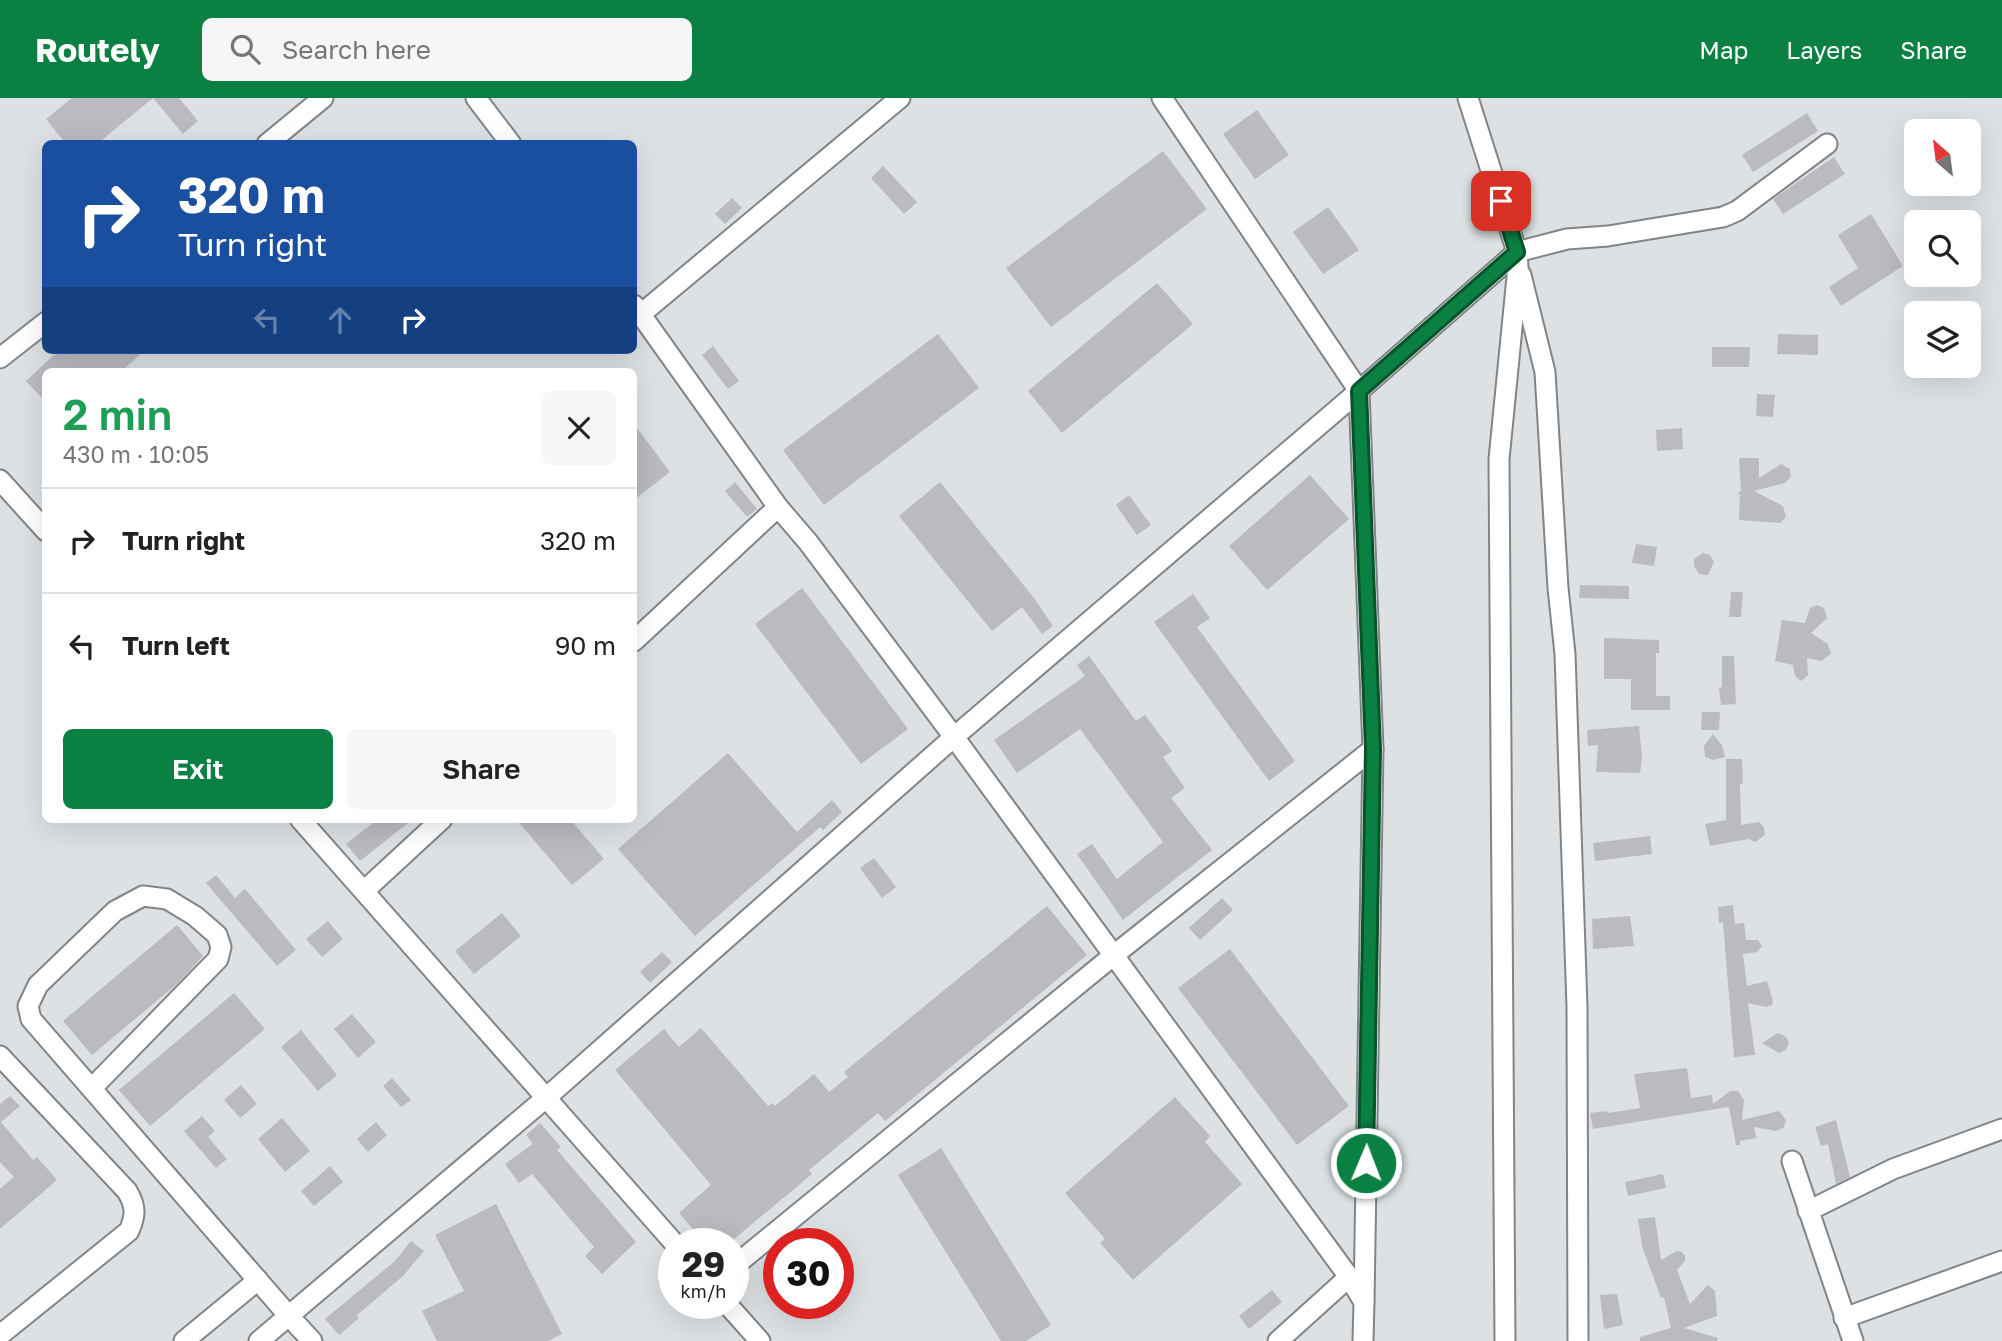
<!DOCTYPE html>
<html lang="en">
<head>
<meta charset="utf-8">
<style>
  body { margin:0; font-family:"Golos Text",sans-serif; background:#f6f6f6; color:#222; height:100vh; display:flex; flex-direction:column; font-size:26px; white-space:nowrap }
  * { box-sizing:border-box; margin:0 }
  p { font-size:23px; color:#767676 }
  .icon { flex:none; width:38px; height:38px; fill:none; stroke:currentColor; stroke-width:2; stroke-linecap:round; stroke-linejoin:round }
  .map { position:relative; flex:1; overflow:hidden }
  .side { position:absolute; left:42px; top:270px; width:595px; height:455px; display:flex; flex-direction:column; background:#fff; border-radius:10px; box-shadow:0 7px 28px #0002 }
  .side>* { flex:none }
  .banner { position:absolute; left:42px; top:42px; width:595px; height:214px; border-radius:10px; box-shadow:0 7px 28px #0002; background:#1a4fa0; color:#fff; overflow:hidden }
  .needle { width:46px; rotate:332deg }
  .controls { position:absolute; left:1904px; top:21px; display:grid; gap:14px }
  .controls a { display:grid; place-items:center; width:77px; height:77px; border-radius:10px; background:#fff; box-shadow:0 7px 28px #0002; font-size:35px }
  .speed { position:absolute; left:658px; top:1130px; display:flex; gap:14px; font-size:35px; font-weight:700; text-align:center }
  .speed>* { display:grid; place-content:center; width:91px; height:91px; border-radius:50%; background:#fff; box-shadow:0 7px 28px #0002; line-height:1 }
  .speed small { font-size:18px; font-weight:400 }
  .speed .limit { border:10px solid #d22; background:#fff; color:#111 }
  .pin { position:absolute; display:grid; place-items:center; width:60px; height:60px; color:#fff; margin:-30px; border-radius:14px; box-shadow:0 4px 10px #0006 }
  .me { position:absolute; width:77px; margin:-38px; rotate:1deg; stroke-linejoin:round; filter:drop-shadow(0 0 5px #0008) }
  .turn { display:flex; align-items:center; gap:24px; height:147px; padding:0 21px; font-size:32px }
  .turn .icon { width:91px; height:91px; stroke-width:2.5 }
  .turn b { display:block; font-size:49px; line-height:60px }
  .lanes { display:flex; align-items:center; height:66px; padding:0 21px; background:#0003; justify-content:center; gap:35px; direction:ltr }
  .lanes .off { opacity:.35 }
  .round { display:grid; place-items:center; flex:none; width:74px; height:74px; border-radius:10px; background:#f6f6f6 }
  .headline { display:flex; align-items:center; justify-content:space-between; height:119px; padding:0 21px }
  h1 { font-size:42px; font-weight:600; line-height:52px; color:#1e9e55 }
  .primary-button { display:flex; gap:14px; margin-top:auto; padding:14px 21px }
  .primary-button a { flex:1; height:80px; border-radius:10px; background:#0b8043; color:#fff; font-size:28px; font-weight:600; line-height:80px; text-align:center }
  .primary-button a+a { background:#f6f6f6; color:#222 }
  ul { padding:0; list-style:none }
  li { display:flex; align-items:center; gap:21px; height:105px; padding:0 21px; border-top:2px solid #e0e0e0 }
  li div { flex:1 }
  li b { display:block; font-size:26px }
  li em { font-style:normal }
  header { display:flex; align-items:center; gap:42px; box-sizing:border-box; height:98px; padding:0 35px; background:#0b8043; color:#fff }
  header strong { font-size:33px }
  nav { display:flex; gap:38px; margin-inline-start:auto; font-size:24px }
  .search { width:490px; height:63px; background:#f6f6f6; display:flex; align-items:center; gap:18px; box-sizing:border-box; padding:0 24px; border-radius:10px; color:#767676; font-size:26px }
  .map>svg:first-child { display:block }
</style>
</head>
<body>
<header>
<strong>Routely</strong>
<div class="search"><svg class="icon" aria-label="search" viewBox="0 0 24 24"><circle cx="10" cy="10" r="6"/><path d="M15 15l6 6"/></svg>Search here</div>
<nav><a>Map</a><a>Layers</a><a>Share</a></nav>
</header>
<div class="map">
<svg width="2002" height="1243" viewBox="0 0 2002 1243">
  <rect width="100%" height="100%" fill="#dde1e4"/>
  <!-- building -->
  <g fill="#bababf">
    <path d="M72,0h107l19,23 -15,13 -30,-36 -56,46h-31l-20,-25z"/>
    <path d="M1257,12l32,45 -34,24 -32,-45z"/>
    <path d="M1807,15l11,18 -65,41 -11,-17z"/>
    <path d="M1163,53l44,58 -156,118 -45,-59z"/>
    <path d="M1834,59l11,17 -62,40 -10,-15z"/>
    <path d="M883,68l34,36 -13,12 -33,-36z"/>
    <path d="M732,100l10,10 -17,16 -10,-10z"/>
    <path d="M1328,109l31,43 -36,24 -30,-42z"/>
    <path d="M1871,116l32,52 -62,40 -12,-19 29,-19 -20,-33z"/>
    <path d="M1157,185l36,41 -131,109 -34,-42z"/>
    <path d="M938,236l41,54 -155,117 -41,-55z"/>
    <path d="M1778,236l40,1v20l-41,-1z"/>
    <path d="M713,248l26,35 -11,8 -26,-34z"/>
    <path d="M1712,249h38l-1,20h-37z"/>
    <path d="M59,252h86l-23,21h-76v31l-20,-21z"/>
    <path d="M1757,296l18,1 -2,22 -17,-1z"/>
    <path d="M634,326l36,48 -36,28z"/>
    <path d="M1682,330l1,21 -26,2 -1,-21z"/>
    <path d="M1739,360h20v20l22,-14 9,5 1,8 -6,6 -31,8 29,15 3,11 -6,6 -41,-3 1,-26 -4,1 5,-4z"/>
    <path d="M1310,377l39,44 -82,71 -38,-44z"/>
    <path d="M735,384l22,27 -10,8 -22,-26z"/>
    <path d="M940,384l94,116 19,28 -11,8 -20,-27 -30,24 -93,-115z"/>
    <path d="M1129,397l22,30 -14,10 -21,-30z"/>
    <path d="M1636,446l21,3 -3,19 -22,-3z"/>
    <path d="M1703,455l7,2 4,7 -6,13 -9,-1 -5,-8v-7z"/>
    <path d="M1580,487l49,1v13l-50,-1z"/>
    <path d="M802,490l106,141 -47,35 -106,-140z"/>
    <path d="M1731,494h12l-2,25h-12z"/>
    <path d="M1193,496l17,24 -13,9 98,134 -26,20 -115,-159z"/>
    <path d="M1817,507l7,3 3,10 -16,15 17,11 3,10 -10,7 -14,-3 1,17 -7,6 -6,-5 -2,-11 -18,-4 7,-41 23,3 5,-15z"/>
    <path d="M1604,540l55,2v13h-3v43h14v14h-39v-31h-27z"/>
    <path d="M1089,558l47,65 9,-6 27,36 -9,6 22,31 -14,10 41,52 -89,70 -46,-66 15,-10 25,35 46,-37 -83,-113 -63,44 -23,-33 91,-64 -8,-11z"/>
    <path d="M1722,558h12l2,48 -15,1 -2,-17 3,-1z"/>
    <path d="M1702,614h18l-1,18h-18z"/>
    <path d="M1639,628l3,32 -2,15 -44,-1 2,-27 -10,1 -1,-16z"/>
    <path d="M1713,636l9,11 3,12 -12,3 -8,-3 -1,-11z"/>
    <path d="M728,655l69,79 35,-32 10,12 -19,18 -3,-3 -125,109 -77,-87z"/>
    <path d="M1726,661h16l1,24 -3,1 1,41 18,-3 5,5 1,8 -10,7 -7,-3 -38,7 -5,-22 21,-4z"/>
    <path d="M378,721h35l-53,42 -14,-17z"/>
    <path d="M516,721h54l34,40 -32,26z"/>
    <path d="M1650,738l2,18 -57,7 -2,-18z"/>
    <path d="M874,760l22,29 -14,11 -22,-30z"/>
    <path d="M216,777l19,23 10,-9 51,61 -19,16 -71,-83z"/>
    <path d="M1222,800l11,12 -33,30 -11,-12z"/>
    <path d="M1733,807l2,19 9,-1 2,17h12l4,6 -5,6 -14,2 4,32 20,-5 6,20 -1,4 -6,2 -18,-4 7,52 -21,2 -11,-135 -4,1 -1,-16z"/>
    <path d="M1047,808l40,49 -202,166 -7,-8 -69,57 3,4 -84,70h-22l-27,-31 32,-28 -96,-115 49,-41 15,18 22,-19 67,78 4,-3 3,3 39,-32 15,18 19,-15 -4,-5z"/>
    <path d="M502,815l19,23 -47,38 -19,-23z"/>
    <path d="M1630,818l4,30 -41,3 -1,-30z"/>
    <path d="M328,823l15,18 -21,18 -16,-18z"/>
    <path d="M177,827l26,31 -25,27 -86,72 -29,-34z"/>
    <path d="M1230,851l119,157 -52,39 -119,-157z"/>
    <path d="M662,854l10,10 -22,21 -10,-11z"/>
    <path d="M234,895l31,36 -115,97 -31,-36z"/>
    <path d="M352,916l24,28 -18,16 -24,-29z"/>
    <path d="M301,932l36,45 -19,16 -37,-44z"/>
    <path d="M1778,935l7,3 4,7 -3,7 -7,3 -17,-10z"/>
    <path d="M1687,970l4,30 21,-3 1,9 17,-13h8l6,9 -2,20 37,-9 7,9 -2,7 -8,4 -22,-4 2,11 -16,3v4h-4l-7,-38 -136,22 -3,-16 17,-2 1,2 32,-5 -6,-34z"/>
    <path d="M392,980l19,22 -10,7 -18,-21z"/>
    <path d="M241,987l16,19 -17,14 -16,-18z"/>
    <path d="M10,998l10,10 -19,16 32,38 4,-3 20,23 -57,49v-40l14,-12 -14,-15v-58z"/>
    <path d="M1175,999l35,39 -5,6 37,42 -109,96 -33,-37 5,-4 -40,-46z"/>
    <path d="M202,1018l13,15 -7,6 19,22 -11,9 -32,-37z"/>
    <path d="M282,1020l28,33 -25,21 -27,-33z"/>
    <path d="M1836,1022l14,57 -14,7 -8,-40 -7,2 -6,-19z"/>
    <path d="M376,1024l11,13 -19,17 -11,-13z"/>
    <path d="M540,1025l21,24 -4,3 79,92 -34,32 -17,-18 9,-9 -62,-73 -13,9 -14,-19 28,-20 -7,-9z"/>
    <path d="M941,1050l110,177 -25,16h-25l-103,-166z"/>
    <path d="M330,1068l13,16 -29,24 -13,-15z"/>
    <path d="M1663,1076l3,14 -38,8 -3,-14z"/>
    <path d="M496,1106l66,130 -14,7h-111l-15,-30 42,-20 -29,-56z"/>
    <path d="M1655,1119l6,43 16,-9 5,1 3,4v5l-8,9 13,34 18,-19 7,6 2,25 -33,12 34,10 -1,3h-77v-4l31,-9 -7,-31 -3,1 -19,-52 -4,-27z"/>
    <path d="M411,1143l13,10 -21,25 -46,39 2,3 -20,17 -14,-16 70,-58z"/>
    <path d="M1272,1192l10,12 -33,27 -10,-13z"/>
    <path d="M1617,1196l6,31 -19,4 -4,-34z"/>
  </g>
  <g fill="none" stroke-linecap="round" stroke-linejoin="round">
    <!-- minor casing -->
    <g stroke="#818588" stroke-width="23">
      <g id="minor">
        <path d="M476,0l35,46"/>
        <path d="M1162,0l197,293 14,358 -9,553"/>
        <path d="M1468,0l49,154 1,15 -19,192 6,882"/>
        <path d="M267,46l56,-46"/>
        <path d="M1521,177l24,97 13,216 7,66 12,353 1,334"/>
        <path d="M634,207l144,202 30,35 146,195 395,540 15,25 -1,39"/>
        <path d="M641,216l259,-216"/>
        <path d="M0,260l46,-36"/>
        <path d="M0,382l46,51"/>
        <path d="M634,543l144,-134"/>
        <path d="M300,721l375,425"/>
        <path d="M364,793l78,-72"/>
        <path d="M0,958l127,135c9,15 9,24 2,40l-129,104"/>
        <path d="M92,990l126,-129 3,-12 -4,-12 -22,-19 -28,-17 -24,-3 -28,15 -77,74 -10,21 3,13 257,296 24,26"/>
        <path d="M1792,1063l61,180"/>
        <path d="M1808,1113l85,-42 109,-40"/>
        <path d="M733,1169l381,-312 259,-206"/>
        <path d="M727,1206l33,37"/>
        <path d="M1844,1220l158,-57"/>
        <path d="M184,1243l74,-61"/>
        <path d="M259,1243l288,-244 407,-360 405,-346 158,-139 50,-13 41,-3 115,-19 14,-6 90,-67"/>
        <path d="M1278,1243l71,-64"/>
      </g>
    </g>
    <!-- minor -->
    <use href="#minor" stroke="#fff" stroke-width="19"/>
  </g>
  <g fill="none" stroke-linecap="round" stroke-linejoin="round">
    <!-- route casing -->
    <g stroke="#07532c" stroke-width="18">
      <path id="route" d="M1366,1065l7,-414 -14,-358 158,-139 -16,-51"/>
    </g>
    <!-- route -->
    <use href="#route" stroke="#0b8043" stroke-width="12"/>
  </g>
</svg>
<div class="controls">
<a><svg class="needle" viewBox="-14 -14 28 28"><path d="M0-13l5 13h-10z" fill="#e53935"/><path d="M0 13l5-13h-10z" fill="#767676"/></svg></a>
<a><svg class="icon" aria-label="search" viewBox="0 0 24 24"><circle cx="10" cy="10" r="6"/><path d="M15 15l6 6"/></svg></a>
<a><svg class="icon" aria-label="layers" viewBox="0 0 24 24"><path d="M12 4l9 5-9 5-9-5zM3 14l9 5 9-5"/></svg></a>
</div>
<div class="speed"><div>29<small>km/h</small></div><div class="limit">30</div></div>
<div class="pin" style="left:1501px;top:103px;background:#d93025"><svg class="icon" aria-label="arrive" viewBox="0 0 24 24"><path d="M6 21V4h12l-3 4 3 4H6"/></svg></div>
<svg class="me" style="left:1366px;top:1065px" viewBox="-20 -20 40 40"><circle r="17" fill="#0b8043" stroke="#fff" stroke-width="3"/><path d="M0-11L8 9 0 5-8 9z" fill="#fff"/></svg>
<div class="banner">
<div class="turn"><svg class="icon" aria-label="right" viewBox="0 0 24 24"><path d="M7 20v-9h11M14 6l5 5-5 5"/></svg><div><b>320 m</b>Turn right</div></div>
<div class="lanes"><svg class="icon off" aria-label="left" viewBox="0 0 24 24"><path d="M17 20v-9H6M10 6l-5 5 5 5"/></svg><svg class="icon off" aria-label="ahead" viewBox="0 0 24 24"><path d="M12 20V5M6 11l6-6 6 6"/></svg><svg class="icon" aria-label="right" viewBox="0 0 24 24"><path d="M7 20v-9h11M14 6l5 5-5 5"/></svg></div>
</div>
<section class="side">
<div class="headline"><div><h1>2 min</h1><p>430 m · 10:05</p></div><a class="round"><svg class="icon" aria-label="close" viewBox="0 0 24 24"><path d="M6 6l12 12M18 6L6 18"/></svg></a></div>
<ul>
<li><svg class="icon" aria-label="right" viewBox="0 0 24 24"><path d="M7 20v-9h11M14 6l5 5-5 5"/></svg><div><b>Turn right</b></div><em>320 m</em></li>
<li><svg class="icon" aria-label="left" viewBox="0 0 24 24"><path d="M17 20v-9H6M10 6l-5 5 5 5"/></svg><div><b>Turn left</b></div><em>90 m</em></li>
</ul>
<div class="primary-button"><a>Exit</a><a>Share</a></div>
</section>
</div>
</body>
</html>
